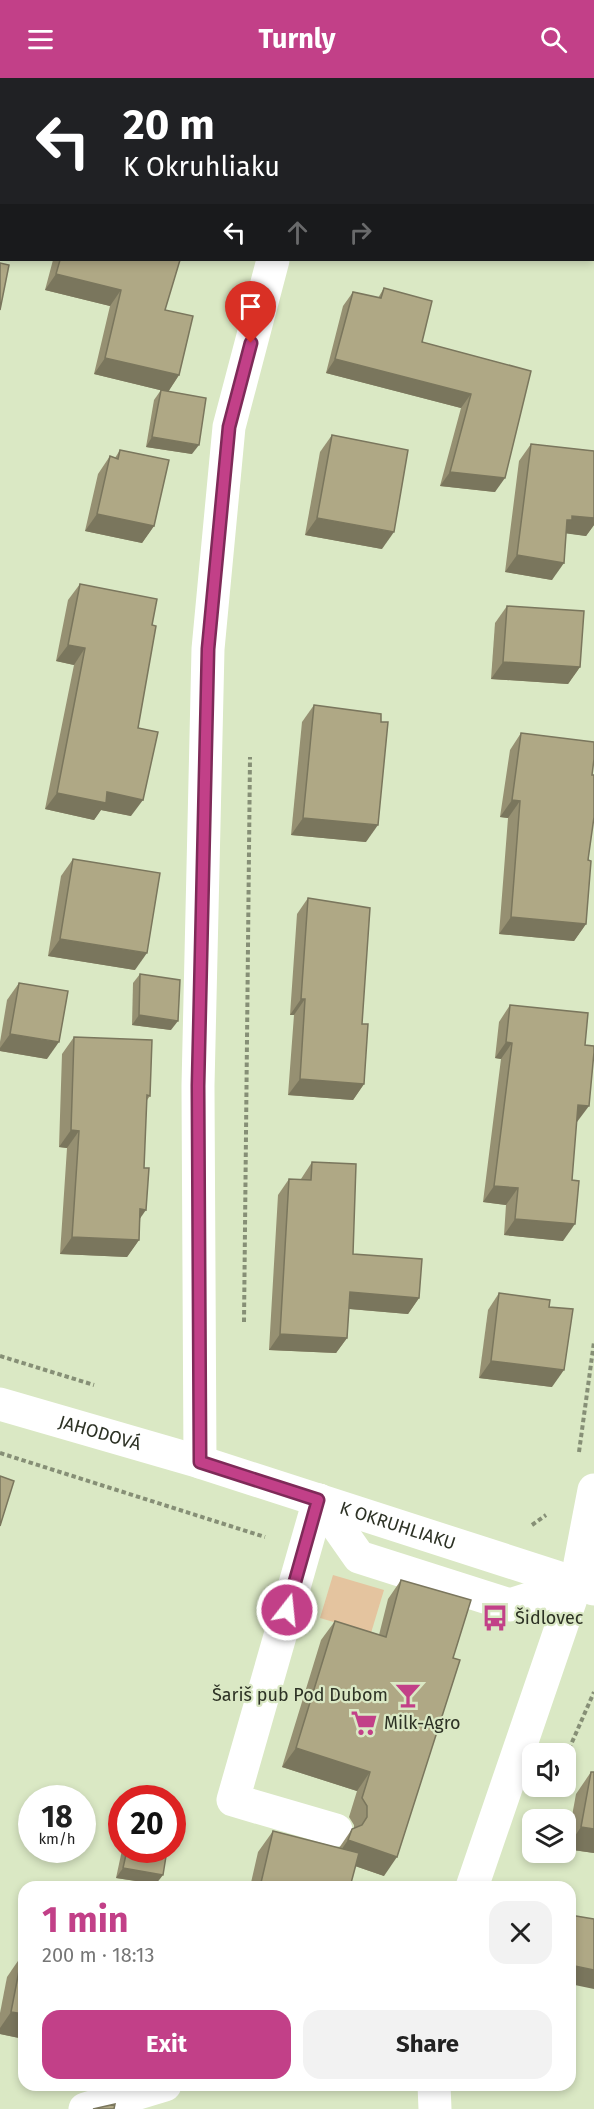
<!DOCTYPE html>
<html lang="en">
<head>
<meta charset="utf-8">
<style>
  body { margin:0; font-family:"Fira Sans",sans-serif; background:#f2f2f2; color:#222; height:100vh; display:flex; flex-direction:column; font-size:22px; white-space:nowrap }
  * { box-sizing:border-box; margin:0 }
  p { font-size:20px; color:#767676 }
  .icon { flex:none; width:33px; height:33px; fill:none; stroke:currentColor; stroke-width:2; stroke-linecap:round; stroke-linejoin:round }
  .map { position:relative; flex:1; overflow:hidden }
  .panel { position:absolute; left:18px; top:1803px; width:558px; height:210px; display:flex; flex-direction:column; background:#fff; border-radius:18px; box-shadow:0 3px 9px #0003 }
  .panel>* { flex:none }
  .banner { position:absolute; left:0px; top:0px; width:594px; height:183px; box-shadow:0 3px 9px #0003; background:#202124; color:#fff; overflow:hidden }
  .fabs { position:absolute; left:522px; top:1665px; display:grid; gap:12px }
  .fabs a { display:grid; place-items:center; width:54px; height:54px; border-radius:12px; background:#fff; box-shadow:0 3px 9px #0003; font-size:30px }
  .speed { position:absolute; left:18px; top:1707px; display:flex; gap:12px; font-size:30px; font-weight:700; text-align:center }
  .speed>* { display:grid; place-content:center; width:78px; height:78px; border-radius:50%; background:#fff; box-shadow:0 3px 9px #0003; line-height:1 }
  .speed small { font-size:15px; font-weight:400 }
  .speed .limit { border:9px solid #d22; background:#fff; color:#111 }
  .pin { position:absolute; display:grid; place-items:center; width:51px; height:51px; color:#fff; margin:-62px -26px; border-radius:50% 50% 50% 0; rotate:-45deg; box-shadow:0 0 6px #0007 }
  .pin .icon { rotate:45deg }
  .me { position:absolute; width:66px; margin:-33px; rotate:16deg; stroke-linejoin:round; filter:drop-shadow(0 0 4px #0008) }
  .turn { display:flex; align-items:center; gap:21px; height:126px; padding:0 24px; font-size:27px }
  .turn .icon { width:78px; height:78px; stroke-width:2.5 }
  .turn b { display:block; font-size:42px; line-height:51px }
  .lanes { display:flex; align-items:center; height:57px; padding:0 24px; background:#0003; justify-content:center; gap:30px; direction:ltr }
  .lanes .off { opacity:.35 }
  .round { display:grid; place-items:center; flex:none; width:63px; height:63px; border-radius:18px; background:#f2f2f2 }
  .overview { display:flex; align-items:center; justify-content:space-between; height:102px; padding:0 24px }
  h1 { font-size:36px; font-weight:700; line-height:45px; color:#c24088 }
  .action { display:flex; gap:12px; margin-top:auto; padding:12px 24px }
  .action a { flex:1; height:69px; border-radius:18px; background:#c24088; color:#fff; font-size:24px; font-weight:700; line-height:69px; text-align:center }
  .action a+a { background:#f2f2f2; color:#222 }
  header { display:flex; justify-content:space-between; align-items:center; height:78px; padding:0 24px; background:#c24088; color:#fff; font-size:27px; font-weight:700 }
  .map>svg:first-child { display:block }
</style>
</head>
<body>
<header><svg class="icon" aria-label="menu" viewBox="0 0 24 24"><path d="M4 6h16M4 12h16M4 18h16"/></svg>Turnly<svg class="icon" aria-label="search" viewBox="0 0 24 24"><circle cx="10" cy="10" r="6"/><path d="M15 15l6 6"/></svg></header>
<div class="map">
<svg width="594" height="2031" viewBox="0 0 594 2031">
  <rect width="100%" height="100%" fill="#dae8c4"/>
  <!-- green -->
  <path fill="#e4c49f" d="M333,1497l51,15 -13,43 -51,-15z"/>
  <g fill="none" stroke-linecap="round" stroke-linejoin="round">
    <!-- path -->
    <g stroke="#868f76" stroke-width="4" stroke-dasharray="4.5 3" stroke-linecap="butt">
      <path d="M244,1244l6,-565"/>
      <path d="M0,1278l94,29"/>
      <path d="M579,1374l15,-110"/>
      <path d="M0,1375l265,84"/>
      <path d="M532,1447l14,-10"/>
      <path d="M566,1678l28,-64"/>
    </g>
    <!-- minor -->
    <g stroke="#fff" stroke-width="33">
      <path d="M335,2l1,-2"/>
      <path id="s1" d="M0,1326l200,58 394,127"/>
      <path d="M200,1384l-2,-376 10,-437 21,-222 44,-167"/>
      <path d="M319,1422l-86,300 103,30"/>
      <path d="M319,1422l40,57 151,48 66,-21"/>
      <path d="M472,1809l104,-303 18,-94"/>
      <path d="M434,2007l1,24"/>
      <path d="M85,2031l80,-24"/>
    </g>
  </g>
  <!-- wall -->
  <g fill="#969072">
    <path d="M53,182h127l-15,50 14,65 -11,17 -74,-18 16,-68 -65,-16z"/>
    <path d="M384,210l38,54 109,29 -36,121 -55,-6 21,-78 -135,-35 17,-67 10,-14 25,6z"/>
    <path d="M161,312l31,64 -46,-7 8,-47z"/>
    <path d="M332,357l50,114 -77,-14 15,-83z"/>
    <path d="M531,366l63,7v74l-8,11 -20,-3 -14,47 -47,-8 14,-111z"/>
    <path d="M120,372l34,76 -12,17 -57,-12 13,-57 12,-18 5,2z"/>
    <path d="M80,506l72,41 -14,103 -7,88 -30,-6 -7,10 -49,-11 29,-144 -18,-4 12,-61z"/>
    <path d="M507,528l73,61 -12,17 -77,-5 4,-56z"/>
    <path d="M314,627l52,137 -75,-7 11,-113z"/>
    <path d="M521,655l71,42 -6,149 -12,17 -75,-7 9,-116 -8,-1 10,-67z"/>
    <path d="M73,781l62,111 -87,-14 13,-80z"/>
    <path d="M308,820l54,126 2,60 -11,16 -65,-5 6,-80h-4l7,-101z"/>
    <path d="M140,896l31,56 -39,-5 1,-42z"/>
    <path d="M19,905l28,76 -47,-8v-9l7,-42z"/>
    <path d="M510,927l67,117h-1l-13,119 -59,-6 2,-30 -23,-3 18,-143 -6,-1 4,-36z"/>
    <path d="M74,959l76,59 -3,4 -8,140 -12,17 -67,-3 7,-106 -8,-1 3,-93z"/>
    <path d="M312,1084l41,92 66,44 -11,16 -59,-5 -2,29 -11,15 -67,-3 9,-155 11,-16h12z"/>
    <path d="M499,1215l50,14 3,80 -73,-9 9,-68z"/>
    <path d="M401,1502l-17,296 -29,-10 -5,21h-100l8,-35 15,-21 66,17 13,-19 2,-1v-3l-5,-8 8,-26 -75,-24 39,-127 14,-19 44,14 9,-36z"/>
    <path d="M591,1694h3v81l-28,-4 10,-55z"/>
    <path d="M122,1772h45l-11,34 -40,-6z"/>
    <path d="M22,1877l2,84 -24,-5v-21l7,-36z"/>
  </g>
  <!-- shaded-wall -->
  <g fill="#7a765d">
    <path d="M0,79l2,1v20l-2,-1z"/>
    <path d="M56,196l65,16 -11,16 -65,-16z"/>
    <path d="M105,280l74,17 -11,17 -74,-18z"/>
    <path d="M335,281l136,35 -10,14 -135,-35z"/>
    <path d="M152,359l47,8 -7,9 -46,-7z"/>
    <path d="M450,394l55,6 -10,14 -55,-6z"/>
    <path d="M97,436l57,12 -12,17 -57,-12z"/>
    <path d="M572,438l22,2v7l-8,11 -23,-3 4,-13z"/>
    <path d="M317,440l77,14 -12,17 -77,-14z"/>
    <path d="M517,477l47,8 -12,17 -47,-8z"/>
    <path d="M68,567l17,3 -11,17 -18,-4z"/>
    <path d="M503,584l77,5 -12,17 -77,-5z"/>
    <path d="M107,714l36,8 -12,16 -30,-6 -7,10 -49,-11 12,-16z"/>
    <path d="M512,722l8,1 -12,17 -8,-1z"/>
    <path d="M303,740l75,7 -12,17 -75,-7z"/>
    <path d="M511,839l75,7 -12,17 -75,-7z"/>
    <path d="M60,861l87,14 -12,17 -87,-14z"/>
    <path d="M301,921h4l-11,16h-4z"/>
    <path d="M139,937l39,6 -7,9 -39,-5z"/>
    <path d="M10,956l49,8 -12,17 -47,-8v-3z"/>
    <path d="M506,964l6,1 -11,16 -6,-1z"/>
    <path d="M300,1001l64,5 -11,16 -65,-5z"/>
    <path d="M578,1027l11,1 -12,16 -11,-1z"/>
    <path d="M71,1052l8,1 -12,17 -8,-1z"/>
    <path d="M494,1108l24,2 -12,17 -23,-3z"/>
    <path d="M140,1131l6,1 -12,17z"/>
    <path d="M515,1141l60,5 -12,17 -59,-6z"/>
    <path d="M72,1159l67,3 -12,17 -67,-3z"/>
    <path d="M350,1214l69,6 -11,16 -69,-6z"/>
    <path d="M280,1256l67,4 -11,15 -67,-3z"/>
    <path d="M491,1283l73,9 -12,17 -73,-9z"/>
    <path d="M296,1670l74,24 -13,19 -75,-24z"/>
    <path d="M581,1749l13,2v24l-28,-4z"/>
    <path d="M348,1762l49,17 -13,19 -49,-17z"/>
    <path d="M123,1790l40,7 -7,9 -40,-6z"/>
    <path d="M570,1887l24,5v19l-24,-5z"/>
    <path d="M11,1934l13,2v25l-24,-5v-6z"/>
  </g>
  <!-- building -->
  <g fill="#afa885" stroke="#7a765d" stroke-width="1.5">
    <path d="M83,0h51l4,2h-56z"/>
    <path d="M193,0h73v2h-74z"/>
    <path d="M0,32l2,1v47l-2,-1z"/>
    <path d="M60,182h120l-15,50 28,6 -14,59 -74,-17 16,-68 -65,-16z"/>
    <path d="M0,185l9,2 -9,45z"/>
    <path d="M384,210l48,13 -10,41 109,29 -26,107 -55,-6 21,-78 -136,-35 18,-67 28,6z"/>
    <path d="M161,312l45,8 -7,47 -47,-8z"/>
    <path d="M332,357l76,15 -14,82 -77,-14z"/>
    <path d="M531,366l63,7v67l-22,-2v4h-5l-3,43 -47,-8z"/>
    <path d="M120,372l49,10 -15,66 -57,-12 13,-58 8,3z"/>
    <path d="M80,506l77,15 -5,26 4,1 -18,102 20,4 -15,68 -36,-8 -1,11 -49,-10 28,-145 -17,-3z"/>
    <path d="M507,528l77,5 -4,56 -77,-5z"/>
    <path d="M314,627l67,9v8h7l-10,103 -75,-7z"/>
    <path d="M521,655l73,9v17l-2,16h2v42l-6,43 3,1 -5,63 -75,-7 9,-116 -8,-1z"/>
    <path d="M73,781l87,14 -13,80 -87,-14z"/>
    <path d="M308,820l62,10 -8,116h6l-4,60 -64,-5 5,-80h-4z"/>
    <path d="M140,896l40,6 -2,41 -39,-6z"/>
    <path d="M19,905l49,8 -9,51 -49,-8z"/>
    <path d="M510,927l78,8 -3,32 9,1v6l-5,54 -11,-1 -6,75 7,1 -4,43 -60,-5 3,-31 -24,-2 18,-143 -6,-1z"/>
    <path d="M74,959l78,3 -2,56 -3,-1 -3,73h5l-3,42 -6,-1 -1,31 -67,-3 7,-106 -8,-1z"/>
    <path d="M312,1084l44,2 -3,90 69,5 -3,39 -69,-6 -3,46 -67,-4 9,-155 22,1z"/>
    <path d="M499,1215l51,7 -1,7 24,2 -9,61 -73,-9z"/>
    <path d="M0,1398l14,5 -14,45z"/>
    <path d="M401,1502l70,20 -18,58 7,2 -63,197 -49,-17 4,-11 10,-4 5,-8v-11l-5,-8 8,-26 -74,-24 39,-127 51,16z"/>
    <path d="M591,1694h3v57l-13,-2z"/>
    <path d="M273,1753l86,22 -9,34h-90z"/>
    <path d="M127,1772h40l-4,25 -40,-7z"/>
    <path d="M570,1837l24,4v51l-24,-5z"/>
    <path d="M22,1877l2,1v58l-13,-2z"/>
    <path d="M115,2026l-1,5h-21z"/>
  </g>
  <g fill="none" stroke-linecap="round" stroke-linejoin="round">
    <!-- route casing -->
    <g stroke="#7e2a58" stroke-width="15">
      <path id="route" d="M251,265l-22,84 -21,222 -10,437 2,376 118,38 -31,110"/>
    </g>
    <!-- route -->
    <use href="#route" stroke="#c24088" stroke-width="10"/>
  </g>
  <!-- icons -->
  <defs>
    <g id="bus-bare" transform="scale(2.07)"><path d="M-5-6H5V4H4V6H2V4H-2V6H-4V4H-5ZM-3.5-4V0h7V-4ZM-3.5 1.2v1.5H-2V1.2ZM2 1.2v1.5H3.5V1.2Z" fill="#c24088" stroke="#dae8c4" stroke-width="2.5" paint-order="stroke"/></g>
    <g id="bar-bare" transform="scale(2.07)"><path d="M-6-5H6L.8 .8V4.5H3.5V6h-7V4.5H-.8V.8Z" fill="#c24088" stroke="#dae8c4" stroke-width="2.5" paint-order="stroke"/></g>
    <g id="supermarket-bare" transform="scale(2.07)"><path d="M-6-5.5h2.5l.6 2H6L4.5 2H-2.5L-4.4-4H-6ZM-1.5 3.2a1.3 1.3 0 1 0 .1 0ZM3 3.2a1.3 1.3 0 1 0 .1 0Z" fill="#c24088" stroke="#dae8c4" stroke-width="2.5" paint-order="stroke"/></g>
  </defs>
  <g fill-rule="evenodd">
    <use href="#bus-bare" x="495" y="1540"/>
    <use href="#bar-bare" x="408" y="1617"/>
    <use href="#supermarket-bare" x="364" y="1645"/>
  </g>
  <g text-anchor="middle" stroke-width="4.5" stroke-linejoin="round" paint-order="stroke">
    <!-- street labels -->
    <g font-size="18" fill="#2d3225" stroke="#dae8c4">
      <text dy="6" stroke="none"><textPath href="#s1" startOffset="104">JAHODOVÁ</textPath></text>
      <text dy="6" stroke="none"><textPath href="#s1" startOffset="416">K OKRUHLIAKU</textPath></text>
    </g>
    <!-- poi labels -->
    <g font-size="18" fill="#2d3225" stroke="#dae8c4" text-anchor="start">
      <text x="515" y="1546">Šidlovec</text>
      <text x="388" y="1623" text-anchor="end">Šariš pub Pod Dubom</text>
      <text x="384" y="1651">Milk-Agro</text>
    </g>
  </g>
</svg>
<div class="fabs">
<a><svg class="icon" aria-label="sound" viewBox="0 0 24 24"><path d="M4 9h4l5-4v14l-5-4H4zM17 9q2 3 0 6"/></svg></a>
<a><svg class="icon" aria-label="layers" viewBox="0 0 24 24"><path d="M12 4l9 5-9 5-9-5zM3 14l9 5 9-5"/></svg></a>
</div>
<div class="speed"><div>18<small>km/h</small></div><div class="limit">20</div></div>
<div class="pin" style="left:251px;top:265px;background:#d93025"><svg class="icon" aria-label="arrive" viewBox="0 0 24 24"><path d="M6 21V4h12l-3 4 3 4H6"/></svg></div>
<svg class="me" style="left:287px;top:1532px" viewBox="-20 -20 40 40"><circle r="17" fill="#c24088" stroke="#fff" stroke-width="3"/><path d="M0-11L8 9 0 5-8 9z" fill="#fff"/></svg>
<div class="banner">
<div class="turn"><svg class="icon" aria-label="left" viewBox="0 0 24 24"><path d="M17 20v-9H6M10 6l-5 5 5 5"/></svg><div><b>20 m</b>K Okruhliaku</div></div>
<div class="lanes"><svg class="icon" aria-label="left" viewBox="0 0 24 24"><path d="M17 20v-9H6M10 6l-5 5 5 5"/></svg><svg class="icon off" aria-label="ahead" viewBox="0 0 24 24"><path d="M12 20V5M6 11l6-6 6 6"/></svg><svg class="icon off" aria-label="right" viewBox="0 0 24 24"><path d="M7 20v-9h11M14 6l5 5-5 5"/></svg></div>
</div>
<section class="panel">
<div class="overview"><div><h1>1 min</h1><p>200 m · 18:13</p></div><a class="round"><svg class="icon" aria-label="close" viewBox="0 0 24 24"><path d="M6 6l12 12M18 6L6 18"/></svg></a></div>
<div class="action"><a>Exit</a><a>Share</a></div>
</section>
</div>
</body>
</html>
